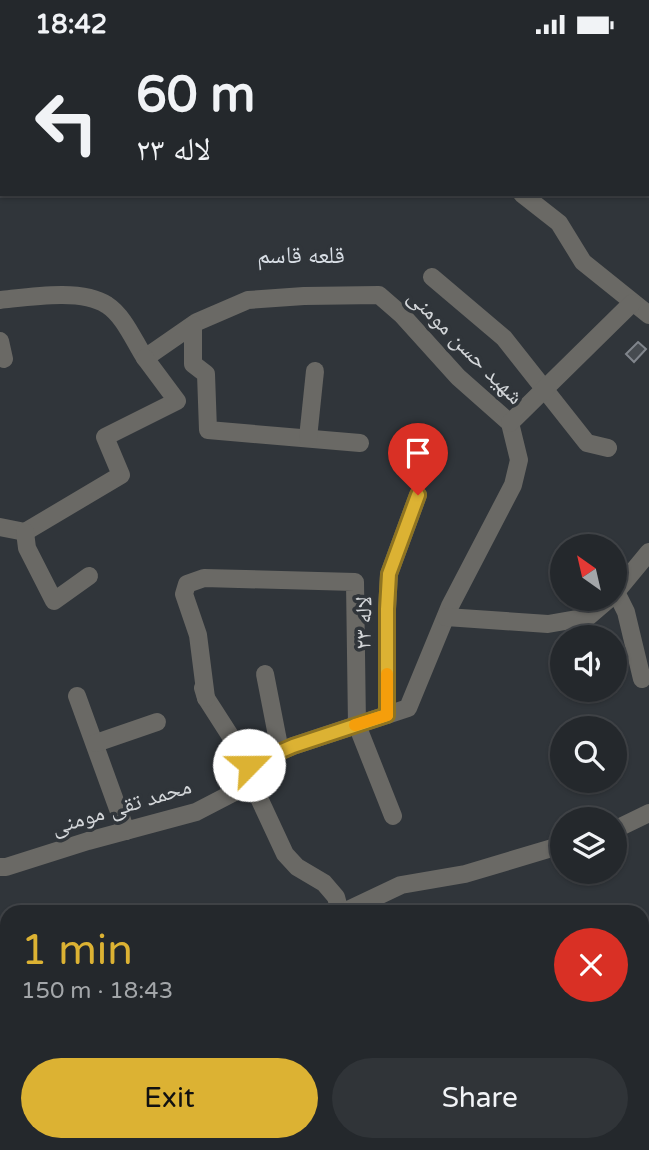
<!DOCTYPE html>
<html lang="en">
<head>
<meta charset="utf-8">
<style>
  body { margin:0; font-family:"Varela Round","Noto Naskh Arabic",sans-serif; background:#303438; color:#f1f3f6; height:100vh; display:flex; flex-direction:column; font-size:26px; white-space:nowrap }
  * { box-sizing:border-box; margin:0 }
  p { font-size:23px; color:#a3a6a9 }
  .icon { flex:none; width:38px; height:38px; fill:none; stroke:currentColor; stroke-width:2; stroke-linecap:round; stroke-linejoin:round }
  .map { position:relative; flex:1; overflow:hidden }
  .panel { position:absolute; left:0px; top:856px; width:649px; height:247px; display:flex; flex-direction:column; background:#24282c; border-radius:21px 21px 0 0; box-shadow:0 2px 5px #0004,0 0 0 2px #414448 }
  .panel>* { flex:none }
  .guide { position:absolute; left:0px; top:0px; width:649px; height:147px; box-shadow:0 2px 5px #0004,0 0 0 2px #414448; background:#24282c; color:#f1f3f6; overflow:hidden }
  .needle { width:46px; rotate:326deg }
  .controls { position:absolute; left:550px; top:485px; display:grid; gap:14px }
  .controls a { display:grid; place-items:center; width:77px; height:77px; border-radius:50%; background:#24282c; box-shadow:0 2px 5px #0004,0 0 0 2px #414448; font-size:35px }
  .pin { position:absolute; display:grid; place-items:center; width:60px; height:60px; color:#fff; margin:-72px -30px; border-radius:50% 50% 50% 0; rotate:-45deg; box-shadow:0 0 7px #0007 }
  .pin .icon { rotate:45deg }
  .me { position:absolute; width:77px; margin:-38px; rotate:67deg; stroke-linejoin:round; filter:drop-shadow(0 0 5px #0008) }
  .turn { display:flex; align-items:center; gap:24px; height:147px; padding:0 21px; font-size:32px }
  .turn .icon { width:91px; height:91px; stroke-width:2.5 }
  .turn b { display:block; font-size:49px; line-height:60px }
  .round { display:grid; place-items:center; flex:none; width:74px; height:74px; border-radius:37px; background:#303438 }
  .headline { display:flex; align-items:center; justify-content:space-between; height:119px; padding:0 21px }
  h1 { font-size:42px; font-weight:600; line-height:52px; color:#dcb233 }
  .primary-button { display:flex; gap:14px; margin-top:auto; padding:14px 21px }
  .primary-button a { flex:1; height:80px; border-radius:42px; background:#dcb233; color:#111; font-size:28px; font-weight:600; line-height:80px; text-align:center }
  .primary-button a+a { background:#303438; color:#f1f3f6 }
  .status { display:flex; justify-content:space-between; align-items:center; height:49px; padding:0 35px; background:#24282c; direction:ltr }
  .status svg { height:19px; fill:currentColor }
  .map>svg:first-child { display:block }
</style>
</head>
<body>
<div class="status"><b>18:42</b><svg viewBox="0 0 49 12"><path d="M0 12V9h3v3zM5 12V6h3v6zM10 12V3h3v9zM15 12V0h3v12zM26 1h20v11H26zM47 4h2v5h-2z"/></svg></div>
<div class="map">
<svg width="649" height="1101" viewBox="0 0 649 1101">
  <rect width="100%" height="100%" fill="#30353a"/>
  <!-- building -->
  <path fill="#464b50" stroke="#80858c" stroke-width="2" d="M638,293l8,7 -12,13 -8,-8z"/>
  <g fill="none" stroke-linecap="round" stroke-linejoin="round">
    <!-- path -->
    <path stroke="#6e7276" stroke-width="3.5" stroke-dasharray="5 3.5" stroke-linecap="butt" d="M27,1096l3,5"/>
    <!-- minor -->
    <g stroke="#6a6965" stroke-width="18">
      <path d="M83,0v2"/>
      <path d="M437,2l1,-2"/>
      <path d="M0,68h2"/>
      <path d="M648,106h1"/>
      <path d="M522,145l37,29 24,39 66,53"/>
      <path d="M432,228l72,61 83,105 21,5"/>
      <path d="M0,251c29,-3 82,-12 107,5 17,11 27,36 38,53l52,-36 51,-22 56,-4 75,-1 23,20 56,62 52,46 9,37 -6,25 -63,121 -42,102 -115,38 -44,19"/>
      <path d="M193,276v39l13,10 2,56 152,13"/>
      <path d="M0,292l4,18"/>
      <path d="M510,374l122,-120"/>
      <path d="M308,389l7,-67"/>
      <path d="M0,478l25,5 96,-57 -16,-38 72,-36 -32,-43"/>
      <path d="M25,483l2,16 27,53 35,-25"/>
      <path d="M616,543l33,-40"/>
      <path d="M614,545l2,-2 10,20 16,67"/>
      <path d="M446,568l102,7 40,-7 21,-18"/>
      <path d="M265,625l15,77"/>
      <path d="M203,639l3,10 43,67 3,18 33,71 12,13 27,16 12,14 4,15"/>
      <path d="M77,647l49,135"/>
      <path d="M206,649l-8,-63 -14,-41 3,-10 17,-6 151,4 2,143 36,91"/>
      <path d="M387,666v-106l2,-35 29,-79"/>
      <path d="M96,694l61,-21"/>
      <path d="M614,781l35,-17"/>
      <path d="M0,818h6l82,-26 108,-29 56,-29"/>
      <path d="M344,863l57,-27 64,-11 97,-29"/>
      <path d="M0,1025l7,-4"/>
    </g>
  </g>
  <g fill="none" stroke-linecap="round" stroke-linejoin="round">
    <!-- route casing -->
    <g stroke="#8f7421" stroke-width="18">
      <path id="route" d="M249,716l44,-19 94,-31v-106l2,-35 29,-79"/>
    </g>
    <!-- route -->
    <use href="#route" stroke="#dcb233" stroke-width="12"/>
    <!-- slow -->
    <path stroke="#f59e0b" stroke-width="12" d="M355,676l32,-10v-41"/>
  </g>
  <g text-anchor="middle" stroke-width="7" stroke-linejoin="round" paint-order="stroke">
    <!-- street labels -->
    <g font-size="23" fill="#d3d6d9" stroke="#30353a">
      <text transform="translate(466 297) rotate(45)" y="8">شهید حسن مومنی</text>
      <text transform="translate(363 574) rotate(-89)" y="8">لاله ۲۳</text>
      <text transform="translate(121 757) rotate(-17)" y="8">محمد تقی مومنی</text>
    </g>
    <!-- neighbourhood labels -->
    <g font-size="24" fill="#d8dee5" stroke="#30353a">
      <text x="301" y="214">قلعه قاسم</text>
    </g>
  </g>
</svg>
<div class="controls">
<a><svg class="needle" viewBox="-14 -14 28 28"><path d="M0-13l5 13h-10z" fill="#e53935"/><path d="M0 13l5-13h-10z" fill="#a3a6a9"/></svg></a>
<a><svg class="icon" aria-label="sound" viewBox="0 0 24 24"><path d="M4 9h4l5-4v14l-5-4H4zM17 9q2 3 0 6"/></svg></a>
<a><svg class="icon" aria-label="search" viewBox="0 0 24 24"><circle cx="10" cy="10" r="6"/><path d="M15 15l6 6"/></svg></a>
<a><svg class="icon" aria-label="layers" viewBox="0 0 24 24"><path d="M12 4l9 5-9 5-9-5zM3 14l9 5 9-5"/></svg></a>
</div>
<div class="pin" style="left:418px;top:446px;background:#d93025"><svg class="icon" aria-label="arrive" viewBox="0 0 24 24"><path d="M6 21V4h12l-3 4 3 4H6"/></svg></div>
<svg class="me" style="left:249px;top:716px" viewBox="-20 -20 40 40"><circle r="19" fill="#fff"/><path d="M0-13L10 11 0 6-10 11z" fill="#dcb233"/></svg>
<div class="guide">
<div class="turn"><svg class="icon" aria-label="left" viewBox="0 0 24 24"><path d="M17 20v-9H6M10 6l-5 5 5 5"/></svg><div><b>60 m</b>لاله ۲۳</div></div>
</div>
<section class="panel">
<div class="headline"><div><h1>1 min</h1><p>150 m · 18:43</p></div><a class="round" style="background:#d93025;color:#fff"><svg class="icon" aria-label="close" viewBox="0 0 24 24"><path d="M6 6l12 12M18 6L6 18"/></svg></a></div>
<div class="primary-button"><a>Exit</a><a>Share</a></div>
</section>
</div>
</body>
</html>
